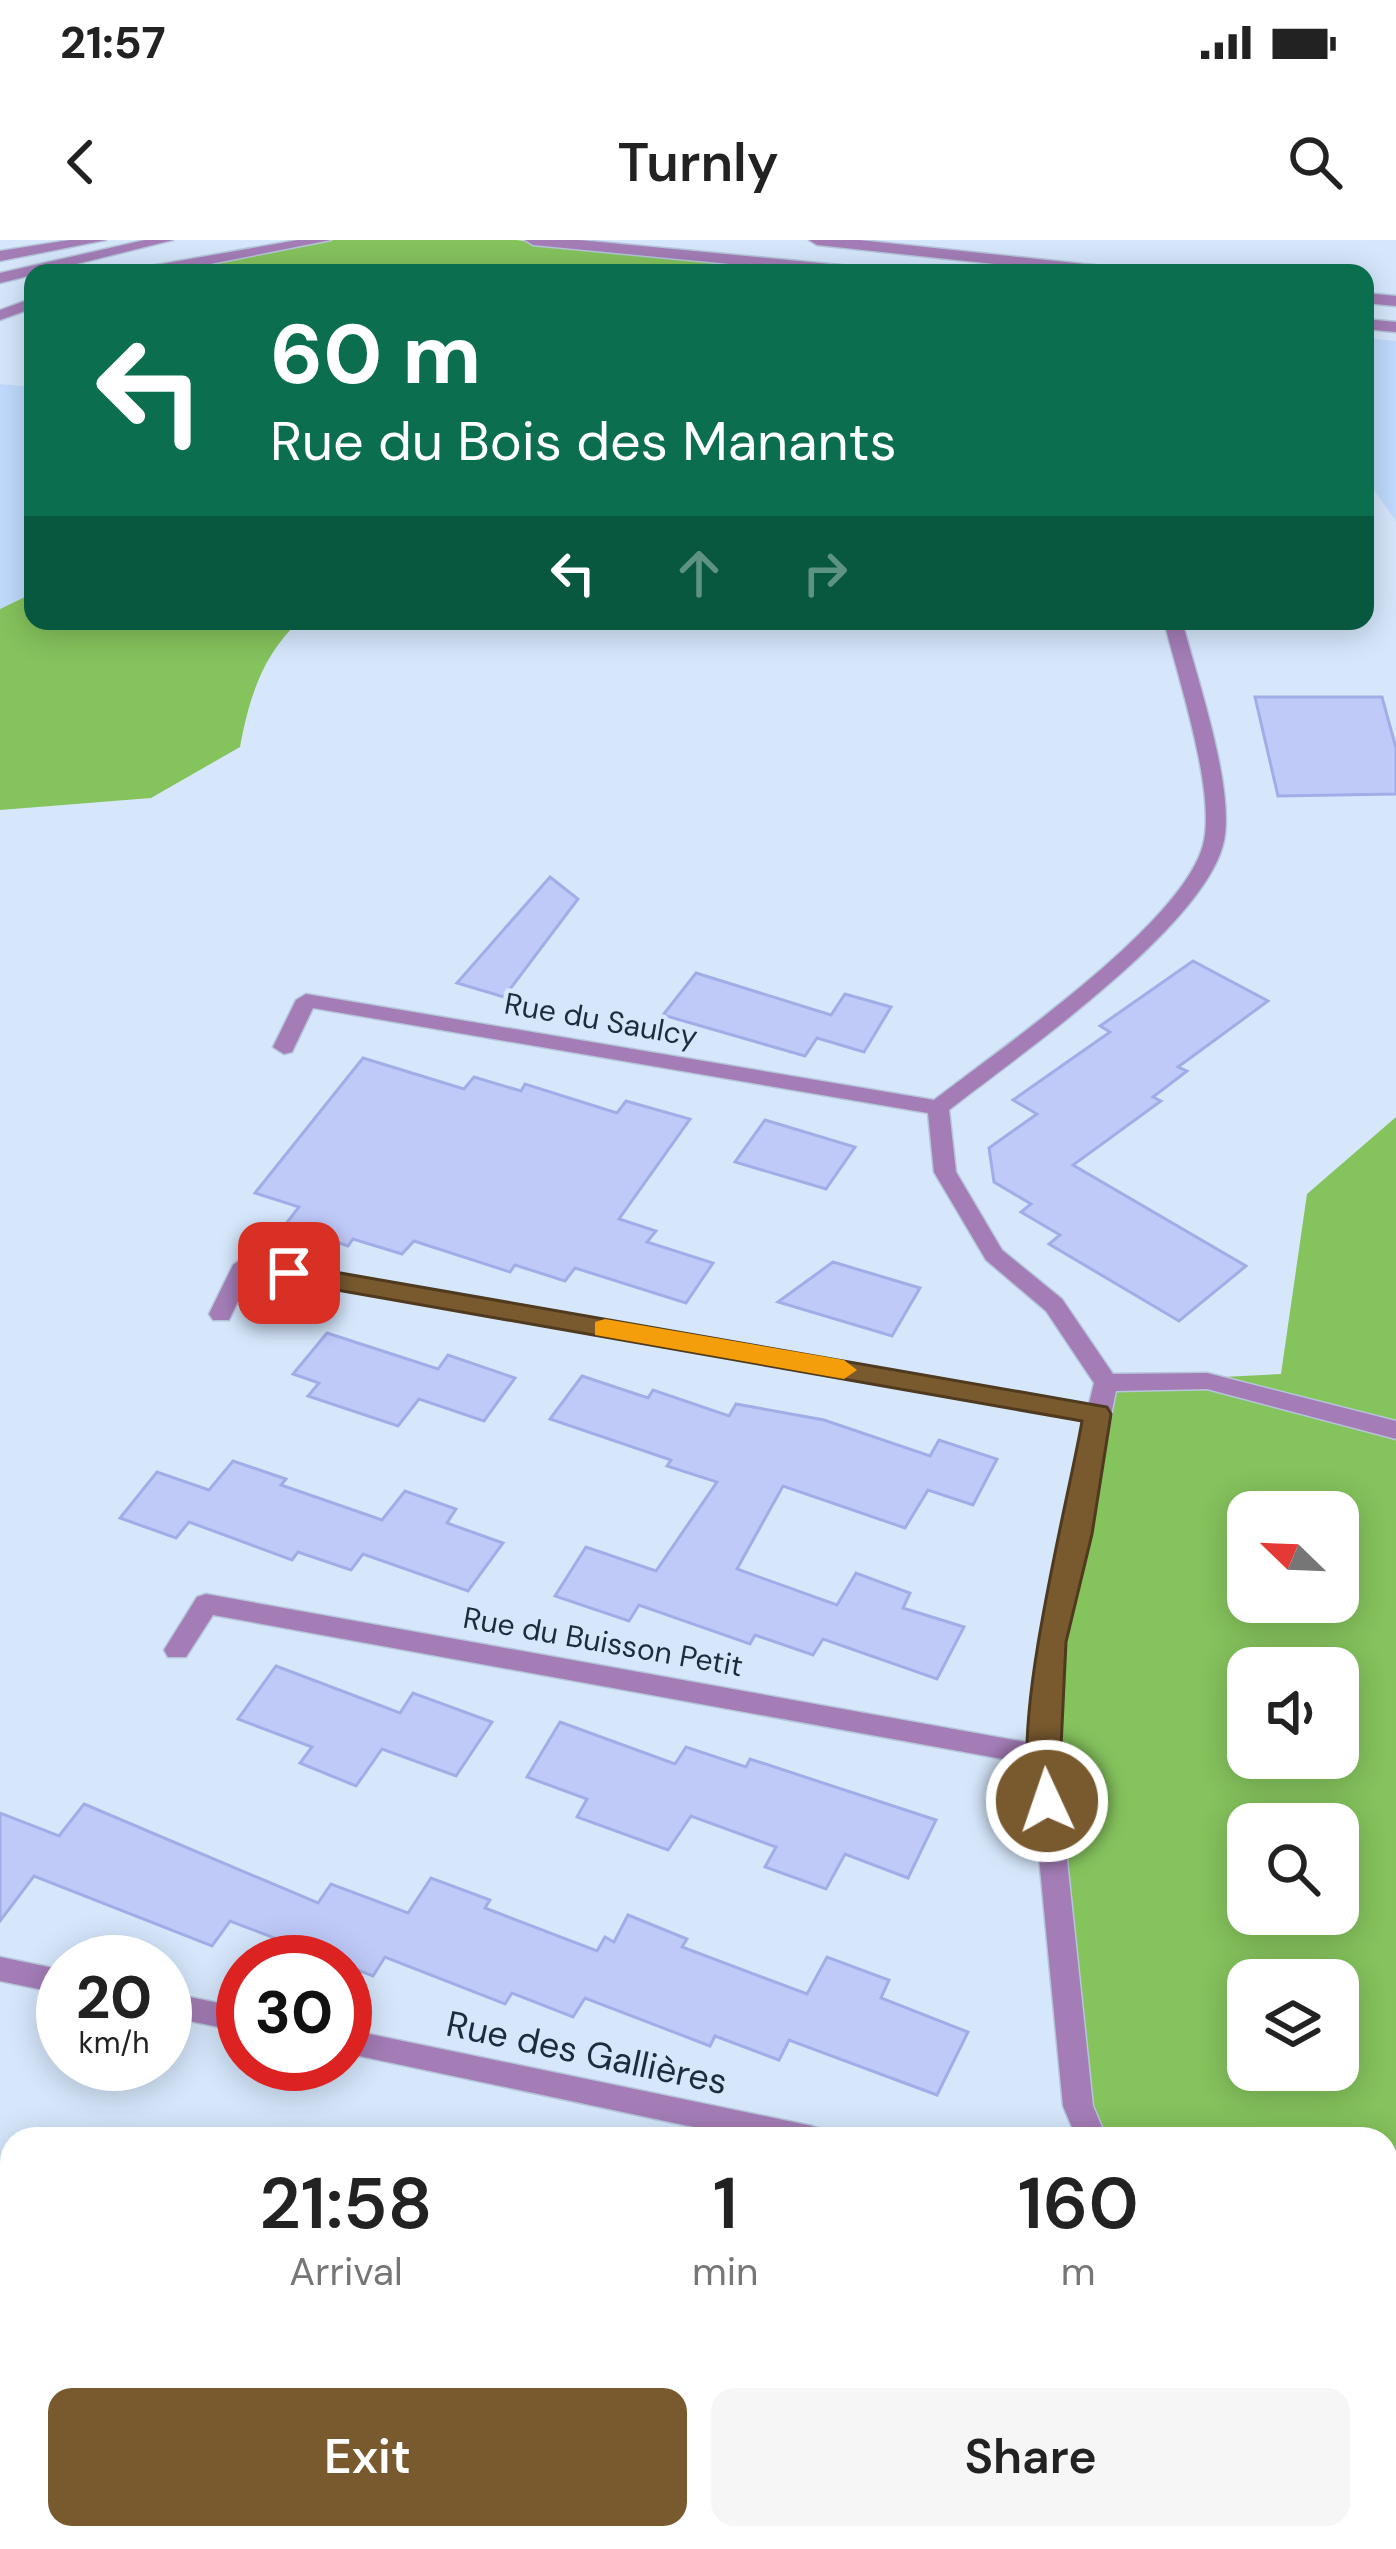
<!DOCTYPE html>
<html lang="en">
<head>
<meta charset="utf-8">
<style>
  body { margin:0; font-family:"DM Sans",sans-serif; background:#f6f6f6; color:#222; height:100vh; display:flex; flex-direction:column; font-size:45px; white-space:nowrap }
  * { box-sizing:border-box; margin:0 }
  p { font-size:39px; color:#767676 }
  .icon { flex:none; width:66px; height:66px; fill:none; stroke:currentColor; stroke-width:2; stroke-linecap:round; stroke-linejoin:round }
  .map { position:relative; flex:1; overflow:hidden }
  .details { position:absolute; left:0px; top:1887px; width:1398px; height:423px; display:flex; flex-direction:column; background:#fff; border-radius:36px 36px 0 0; box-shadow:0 6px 30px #0003 }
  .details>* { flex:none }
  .guide { position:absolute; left:24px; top:24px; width:1350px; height:366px; border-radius:24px; box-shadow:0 6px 30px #0003; background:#0b6e4f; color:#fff; overflow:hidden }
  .needle { width:78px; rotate:293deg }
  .buttons { position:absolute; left:1227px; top:1251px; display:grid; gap:24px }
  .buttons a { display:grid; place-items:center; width:132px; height:132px; border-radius:24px; background:#fff; box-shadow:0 6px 30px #0003; font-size:60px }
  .speed { position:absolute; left:36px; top:1695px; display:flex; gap:24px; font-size:60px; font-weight:700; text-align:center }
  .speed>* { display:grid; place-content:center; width:156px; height:156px; border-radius:50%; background:#fff; box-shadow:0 6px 30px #0003; line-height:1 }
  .speed small { font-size:30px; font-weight:400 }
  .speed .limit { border:18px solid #d22; background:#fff; color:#111 }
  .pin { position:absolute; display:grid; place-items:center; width:102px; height:102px; color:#fff; margin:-51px; border-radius:24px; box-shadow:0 6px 18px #0006 }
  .me { position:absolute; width:132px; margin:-66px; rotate:357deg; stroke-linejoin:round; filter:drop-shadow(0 0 9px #0008) }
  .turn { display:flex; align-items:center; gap:42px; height:252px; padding:0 48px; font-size:54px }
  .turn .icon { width:156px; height:156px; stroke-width:2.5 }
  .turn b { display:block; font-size:84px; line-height:102px }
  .lanes { display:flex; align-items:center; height:114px; padding:0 48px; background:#0003; justify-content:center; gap:60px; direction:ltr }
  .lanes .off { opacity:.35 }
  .eta { display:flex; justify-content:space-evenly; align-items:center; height:204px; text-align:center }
  .eta b { font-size:72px; font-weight:600; line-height:84px }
  .button { display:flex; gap:24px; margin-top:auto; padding:24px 48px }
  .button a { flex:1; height:138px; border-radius:24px; background:#795a2f; color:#fff; font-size:48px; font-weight:600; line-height:138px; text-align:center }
  .button a+a { background:#f6f6f6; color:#222 }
  .status { display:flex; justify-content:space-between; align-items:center; height:84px; padding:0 60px; background:#fff; direction:ltr }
  .status svg { height:33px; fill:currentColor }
  header { display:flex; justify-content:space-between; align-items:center; height:156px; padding:0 48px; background:#fff; font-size:54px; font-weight:600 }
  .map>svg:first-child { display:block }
</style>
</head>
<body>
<div class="status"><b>21:57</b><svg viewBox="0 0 49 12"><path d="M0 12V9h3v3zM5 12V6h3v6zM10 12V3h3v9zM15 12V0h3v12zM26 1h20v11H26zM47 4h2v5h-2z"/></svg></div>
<header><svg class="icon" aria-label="back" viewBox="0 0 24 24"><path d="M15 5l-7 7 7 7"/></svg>Turnly<svg class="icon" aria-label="search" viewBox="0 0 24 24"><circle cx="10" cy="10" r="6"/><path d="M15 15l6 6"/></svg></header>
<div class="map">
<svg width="1396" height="2309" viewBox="0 0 1396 2309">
  <rect width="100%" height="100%" fill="#d6e7fc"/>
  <!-- built -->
  <g fill="#c0dbfe">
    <path d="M1365,98l31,3v180l-31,-43z"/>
    <path d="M0,144l33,3v206l-33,16z"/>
  </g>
  <!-- forest -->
  <g fill="#85c35d" fill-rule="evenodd">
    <path d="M328,0h188l281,33h-654z"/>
    <path d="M33,353v28h266c-37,35 -50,77 -59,126l-89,51 -151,12v-201z"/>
    <path d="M1396,877v1432h-87l-6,-11h83v-399h-282l-29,-67 -32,-316 63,-373 175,-9 26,-180zM1248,1272h90v90h-90zM1248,1428h90v90h-90zM1248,1584h90v90h-90zM1248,1740h90v90h-90z"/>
  </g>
  <!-- building -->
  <g fill="#bfcaf9" stroke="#a1ade7" stroke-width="3">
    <path d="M1255,457h127l14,51v46l-118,2z"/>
    <path d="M550,637l28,22 -74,98 -47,-14z"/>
    <path d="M1193,721l75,40 -90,66 9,4 -34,26 8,4 -88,64 173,101 -67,55 -130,-77 11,-9 -39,-23 10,-8 -37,-22 -5,-34 48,-34 -24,-14 97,-68 -10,-6z"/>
    <path d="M696,733l135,42 14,-21 46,13 -27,45 -47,-14 -12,18 -142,-41z"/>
    <path d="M363,818l101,31 10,-12 47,14 4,-7 92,29 9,-12 64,18 -71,100 37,12 -9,11 66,21 -27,40 -111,-35 -10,13 -50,-16 -5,7 -96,-31 -12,13 -49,-15 -5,7 -63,-21 14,-18 -44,-14z"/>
    <path d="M765,880l90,27 -29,42 -91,-27z"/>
    <path d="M833,1022l87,26 -28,48 -114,-34z"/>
    <path d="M327,1093l111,36 10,-14 67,23 -31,43 -65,-22 -21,27 -90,-30 11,-13 -26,-9z"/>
    <path d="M582,1136l66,22 5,-8 76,26 7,-12 88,16 106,36 9,-16 58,19 -24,46 -45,-15 -23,38 -122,-42 -46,83 100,36 19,-32 54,20 -7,15 61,19 -27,52 -114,-40 -10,16 -58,-20 -5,9 -111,-39 -10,16 -74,-25 31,-49 70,24 61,-89 -50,-16 4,-6 -121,-41z"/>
    <path d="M233,1221l53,18 -5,6 101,35 23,-29 51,18 -9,14 56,20 -35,48 -105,-37 -12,16 -53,-18 -6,8 -103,-38 -13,16 -56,-20 37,-46 52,18z"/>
    <path d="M276,1426l124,47 13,-20 79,29 -36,54 -74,-27 -26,37 -56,-23 12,-16 -74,-28z"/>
    <path d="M560,1482l115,42 11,-17 60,20 4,-8 186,61 -28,58 -63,-24 -19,35 -61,-22 11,-20 -85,-31 -23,34 -91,-33 10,-18 -60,-22z"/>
    <path d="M84,1564l234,99 13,-19 77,29 23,-35 59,22 -5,8 112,43 8,-14 9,5 14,-27 59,24 -5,8 125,47 20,-37 62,23 -8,18 87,34 -31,63 -148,-55 -10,20 -64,-24 -5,10 -125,-48 -12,19 -61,-24 -7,11 -120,-47 -12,19 -143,-55 -18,25 -178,-70 -34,45v-108l59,23z"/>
  </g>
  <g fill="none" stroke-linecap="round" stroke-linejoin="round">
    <!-- minor casing -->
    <g stroke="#b5c5da" stroke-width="3">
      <g id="minor">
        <path d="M70,0h36l-106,21v-10z"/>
        <path d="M145,0h28l-173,43v-10z"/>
        <path d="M298,0h33l-166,33h-34l8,-5z"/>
        <path d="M525,0h54l292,28 8,5h-55l-291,-28z"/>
        <path d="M809,0h50l262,28 8,5h-50l-262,-28z"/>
        <path d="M1365,53l31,3v10l-31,-3z"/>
        <path d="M33,58v10l-33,12v-10z"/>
        <path d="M1365,79l31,3v10l-31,-3z"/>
        <path d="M1164,381h18c14,54 55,172 41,224 -23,85 -204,210 -274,265l7,62 46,78 60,49 51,75 94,-1 189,48v18l-189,-50 -91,2 -52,251 -8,114 37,350 14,33h-30l-14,-33 -33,-342 -817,-149 -27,42h-18l-4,-7 33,-53 9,-3 825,149 7,-101 48,-221 -835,-147 -22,46h-16l-4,-6 24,-49 11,-8 845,147 5,-21 -48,-72 -60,-51 -52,-88 -6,-59 -615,-105 -21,44 -8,2 -11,-7 23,-47 10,-6 628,106c67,-52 248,-176 269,-255 14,-52 -26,-170 -39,-224z"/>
        <path d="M0,1717l63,13v24l-63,-13z"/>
        <path d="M165,1752l78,16v24l-78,-16z"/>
        <path d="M345,1789l467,97 11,4 4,9h-77l-405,-86z"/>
        <path d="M0,2238l12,3v32l-12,-3z"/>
        <path d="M179,2298h76l4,11h-76z"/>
        <path d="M1272,2298h34l4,11h-34z"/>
      </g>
    </g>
    <!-- minor -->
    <use href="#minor" fill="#a47db7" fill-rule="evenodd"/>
  </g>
  <!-- route -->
  <path fill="#795a2f" stroke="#4f3a1f" stroke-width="3" d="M289,1024l818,143 4,7 -19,120 -26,108 -8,168h-22c-33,-63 33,-310 46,-389l-802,-141v-13z"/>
  <!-- slow -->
  <path fill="#f59e0b" d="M605,1079l239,41 13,10 -13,9 -249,-44v-13z"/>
  <g text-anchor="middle" stroke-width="9" stroke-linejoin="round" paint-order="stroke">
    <!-- street labels -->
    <g font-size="30" fill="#1c2c3f" stroke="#d6e7fc">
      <text transform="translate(601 780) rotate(10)" y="10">Rue du Saulcy</text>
      <text transform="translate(603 1402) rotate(10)" y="10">Rue du Buisson Petit</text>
    </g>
    <!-- near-street labels -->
    <g font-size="36" fill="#1c2c3f" stroke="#d6e7fc">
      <text transform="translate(587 1812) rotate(12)" y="13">Rue des Gallières</text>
    </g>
  </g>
</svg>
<div class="buttons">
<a><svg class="needle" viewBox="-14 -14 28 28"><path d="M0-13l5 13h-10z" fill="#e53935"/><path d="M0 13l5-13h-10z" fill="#767676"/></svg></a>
<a><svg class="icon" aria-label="sound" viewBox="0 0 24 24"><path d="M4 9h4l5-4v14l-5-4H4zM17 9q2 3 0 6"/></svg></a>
<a><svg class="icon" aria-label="search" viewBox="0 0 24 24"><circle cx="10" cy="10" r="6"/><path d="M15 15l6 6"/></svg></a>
<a><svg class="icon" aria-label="layers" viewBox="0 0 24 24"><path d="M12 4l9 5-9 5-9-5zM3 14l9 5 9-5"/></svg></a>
</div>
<div class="speed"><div>20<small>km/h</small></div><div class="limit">30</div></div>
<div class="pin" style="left:289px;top:1033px;background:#d93025"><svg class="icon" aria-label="arrive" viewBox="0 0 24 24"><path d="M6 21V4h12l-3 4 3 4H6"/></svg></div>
<svg class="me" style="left:1047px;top:1561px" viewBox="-20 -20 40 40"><circle r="17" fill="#795a2f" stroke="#fff" stroke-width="3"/><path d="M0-11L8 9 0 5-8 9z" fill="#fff"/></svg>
<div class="guide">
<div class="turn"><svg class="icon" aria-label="left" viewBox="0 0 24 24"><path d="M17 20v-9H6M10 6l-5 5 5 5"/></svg><div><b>60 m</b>Rue du Bois des Manants</div></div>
<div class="lanes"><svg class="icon" aria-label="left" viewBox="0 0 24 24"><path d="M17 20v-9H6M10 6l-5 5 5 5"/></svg><svg class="icon off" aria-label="ahead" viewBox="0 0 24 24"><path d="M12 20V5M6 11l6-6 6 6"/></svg><svg class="icon off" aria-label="right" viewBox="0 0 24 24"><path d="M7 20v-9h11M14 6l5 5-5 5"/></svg></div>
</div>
<section class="details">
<div class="eta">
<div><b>21:58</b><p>Arrival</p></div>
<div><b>1</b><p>min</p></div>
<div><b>160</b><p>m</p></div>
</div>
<div class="button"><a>Exit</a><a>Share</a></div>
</section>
</div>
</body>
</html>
